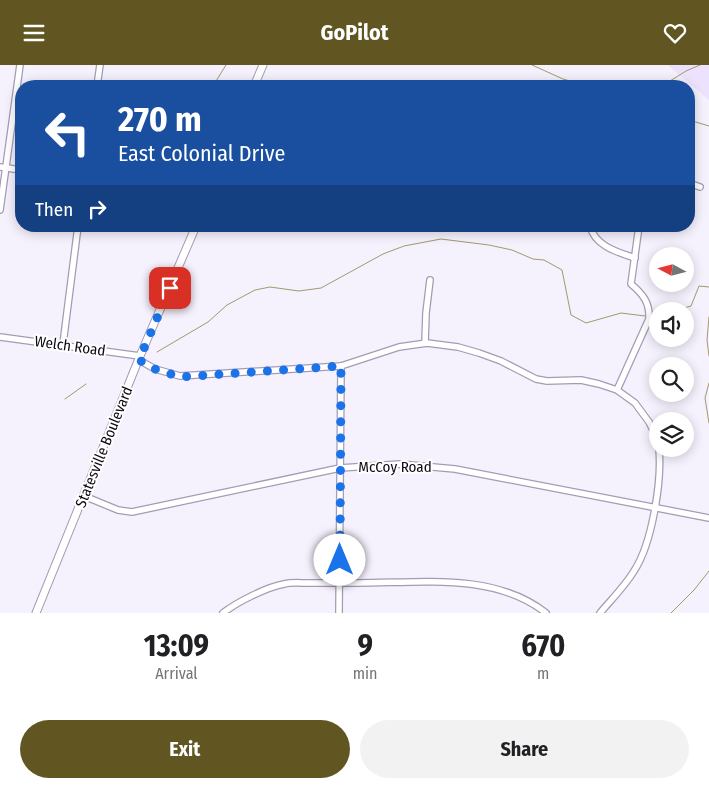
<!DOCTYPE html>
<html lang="en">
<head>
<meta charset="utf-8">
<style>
  body { margin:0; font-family:"Fira Sans Condensed",sans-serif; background:#f2f2f2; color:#202124; height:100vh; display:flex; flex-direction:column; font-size:19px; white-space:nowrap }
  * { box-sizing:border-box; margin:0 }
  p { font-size:16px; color:#757577 }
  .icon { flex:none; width:28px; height:28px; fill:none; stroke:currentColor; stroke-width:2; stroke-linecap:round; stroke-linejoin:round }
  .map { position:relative; height:548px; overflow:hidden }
  .panel { display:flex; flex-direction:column; background:#fff; flex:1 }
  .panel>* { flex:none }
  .hud { position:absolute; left:15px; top:15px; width:680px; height:152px; border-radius:20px; box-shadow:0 2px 12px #0003; background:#1a4fa0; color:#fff; overflow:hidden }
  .needle { width:32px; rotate:277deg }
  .controls { position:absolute; left:649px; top:182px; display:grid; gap:10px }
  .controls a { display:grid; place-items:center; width:45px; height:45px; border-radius:50%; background:#fff; box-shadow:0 2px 12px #0003; font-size:25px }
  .pin { position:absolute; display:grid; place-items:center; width:42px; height:42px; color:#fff; margin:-21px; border-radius:10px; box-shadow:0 2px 8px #0006 }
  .me { position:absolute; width:55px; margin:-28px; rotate:0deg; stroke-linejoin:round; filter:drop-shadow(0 0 4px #0008) }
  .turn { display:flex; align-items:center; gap:18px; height:105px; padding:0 20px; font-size:22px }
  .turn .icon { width:65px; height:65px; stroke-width:2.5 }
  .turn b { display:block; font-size:35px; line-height:42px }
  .then { display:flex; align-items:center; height:48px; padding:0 20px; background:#0003; gap:10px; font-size:19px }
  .eta { display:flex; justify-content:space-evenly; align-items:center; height:85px; text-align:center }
  .eta b { font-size:30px; font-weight:700; line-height:35px }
  .button { display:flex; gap:10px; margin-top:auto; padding:10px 20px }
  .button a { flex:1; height:58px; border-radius:30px; background:#615622; color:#fff; font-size:20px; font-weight:700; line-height:58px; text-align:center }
  .button a+a { background:#f2f2f2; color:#202124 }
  header { display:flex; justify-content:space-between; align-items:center; height:65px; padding:0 20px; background:#615622; color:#fff; font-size:22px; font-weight:700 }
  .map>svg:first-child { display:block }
</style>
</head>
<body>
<header><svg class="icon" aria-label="menu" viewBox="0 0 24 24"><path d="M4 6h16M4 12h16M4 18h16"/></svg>GoPilot<svg class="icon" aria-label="heart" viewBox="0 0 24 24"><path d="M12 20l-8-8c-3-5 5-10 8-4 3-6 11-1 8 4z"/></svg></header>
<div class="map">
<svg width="709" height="548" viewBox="0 0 709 548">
  <rect width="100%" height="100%" fill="#f5f1fd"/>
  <!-- built -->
  <path fill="#ece2fe" d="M668,0h41v35z"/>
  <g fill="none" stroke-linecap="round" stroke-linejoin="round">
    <!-- stream -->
    <g stroke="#a2996f" stroke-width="1">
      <path d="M532,0l31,14 24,7"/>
      <path d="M213,21l13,-21"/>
      <path d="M662,21l24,-15 14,-6"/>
      <path d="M689,55l20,6"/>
      <path d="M674,246l17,-5 8,-20 10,1"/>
      <path d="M653,251h5"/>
      <path d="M709,252l-2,23 2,16"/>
      <path d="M157,287l51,-30 19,-17 28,-15 15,-3 29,4 22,-3 62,-34 21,-8 37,-7 48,6 23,5 21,9 11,1 18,10 9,45 15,8 35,-10 24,3"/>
      <path d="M709,318l-4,15 4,25"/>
      <path d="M65,334l21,-15"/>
      <path d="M671,548l23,-23 15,-19"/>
    </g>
    <!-- minor casing -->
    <g stroke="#a59bb5" stroke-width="8">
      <g id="minor">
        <path d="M97,21l3,-21"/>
        <path d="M0,102l21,3"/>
        <path d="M689,118l11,4"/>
        <path d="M0,145l20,-145"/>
        <path d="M590,161c5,20 27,26 45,32"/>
        <path d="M0,272l140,19"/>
        <path d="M425,278l1,-30 4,-33"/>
        <path d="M63,279l15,-118"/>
        <path d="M139,295l16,9 25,7 161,-10 58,-19 28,-4 31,4 21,6 22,8 35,18 11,2 34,-1 18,4 18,6 18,13 14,19 9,18"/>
        <path d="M617,325l32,-71c1,-16 -6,-25 -18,-35l8,-58"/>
        <path d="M84,431l34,14 14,2 208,-44 60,-4 55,5 254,49"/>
        <path d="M223,548c14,-11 44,-26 61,-29 8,-2 16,-1 23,-1 17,0 34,0 50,0 63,0 137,-11 189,30"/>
        <path d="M339,548l2,-247"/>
        <path d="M600,548c11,-13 25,-27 34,-42 18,-27 28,-90 25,-122"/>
      </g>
    </g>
    <!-- major casing -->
    <g stroke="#a59bb5" stroke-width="9">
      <g id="major">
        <path d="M254,21l9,-21"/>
        <path d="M36,548l104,-257 56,-130"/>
      </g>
    </g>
    <!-- minor -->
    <use href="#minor" stroke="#fff" stroke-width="5.5"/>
    <!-- major -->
    <use href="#major" stroke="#fff" stroke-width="7"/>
  </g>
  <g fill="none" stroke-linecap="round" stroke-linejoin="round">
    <!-- route -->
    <path stroke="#1a73e8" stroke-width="9" stroke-dasharray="0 16.2" d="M170,223l-31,72 16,9 25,8 161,-11 -1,194"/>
  </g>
  <g text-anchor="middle" stroke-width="4" stroke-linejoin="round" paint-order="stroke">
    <!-- street labels -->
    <g font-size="15" fill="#0d0912" stroke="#fff">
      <text transform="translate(70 281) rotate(8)" y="5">Welch Road</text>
      <text transform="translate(104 382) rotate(-68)" y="5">Statesville Boulevard</text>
      <text x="395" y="407">McCoy Road</text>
    </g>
  </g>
</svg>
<div class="controls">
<a><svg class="needle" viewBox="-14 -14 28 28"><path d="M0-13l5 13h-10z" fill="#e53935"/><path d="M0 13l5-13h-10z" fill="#757577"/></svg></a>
<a><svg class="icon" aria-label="sound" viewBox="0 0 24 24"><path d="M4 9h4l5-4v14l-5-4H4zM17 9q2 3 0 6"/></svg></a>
<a><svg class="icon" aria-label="search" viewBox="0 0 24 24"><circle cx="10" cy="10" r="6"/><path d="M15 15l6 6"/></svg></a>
<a><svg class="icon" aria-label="layers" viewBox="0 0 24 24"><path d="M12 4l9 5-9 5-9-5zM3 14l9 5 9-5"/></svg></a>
</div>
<div class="pin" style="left:170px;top:223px;background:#d93025"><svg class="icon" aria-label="arrive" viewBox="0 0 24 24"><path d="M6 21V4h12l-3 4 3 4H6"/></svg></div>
<svg class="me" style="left:340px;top:495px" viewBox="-20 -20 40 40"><circle r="19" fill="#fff"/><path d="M0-13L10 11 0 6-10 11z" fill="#1a73e8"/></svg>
<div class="hud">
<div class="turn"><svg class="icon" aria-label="left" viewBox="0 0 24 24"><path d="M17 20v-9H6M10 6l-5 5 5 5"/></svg><div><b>270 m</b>East Colonial Drive</div></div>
<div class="then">Then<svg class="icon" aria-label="right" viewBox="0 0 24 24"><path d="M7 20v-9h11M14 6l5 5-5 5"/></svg></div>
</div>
</div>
<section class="panel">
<div class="eta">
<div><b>13:09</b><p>Arrival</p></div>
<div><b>9</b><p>min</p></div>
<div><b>670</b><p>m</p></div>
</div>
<div class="button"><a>Exit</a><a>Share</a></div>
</section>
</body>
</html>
